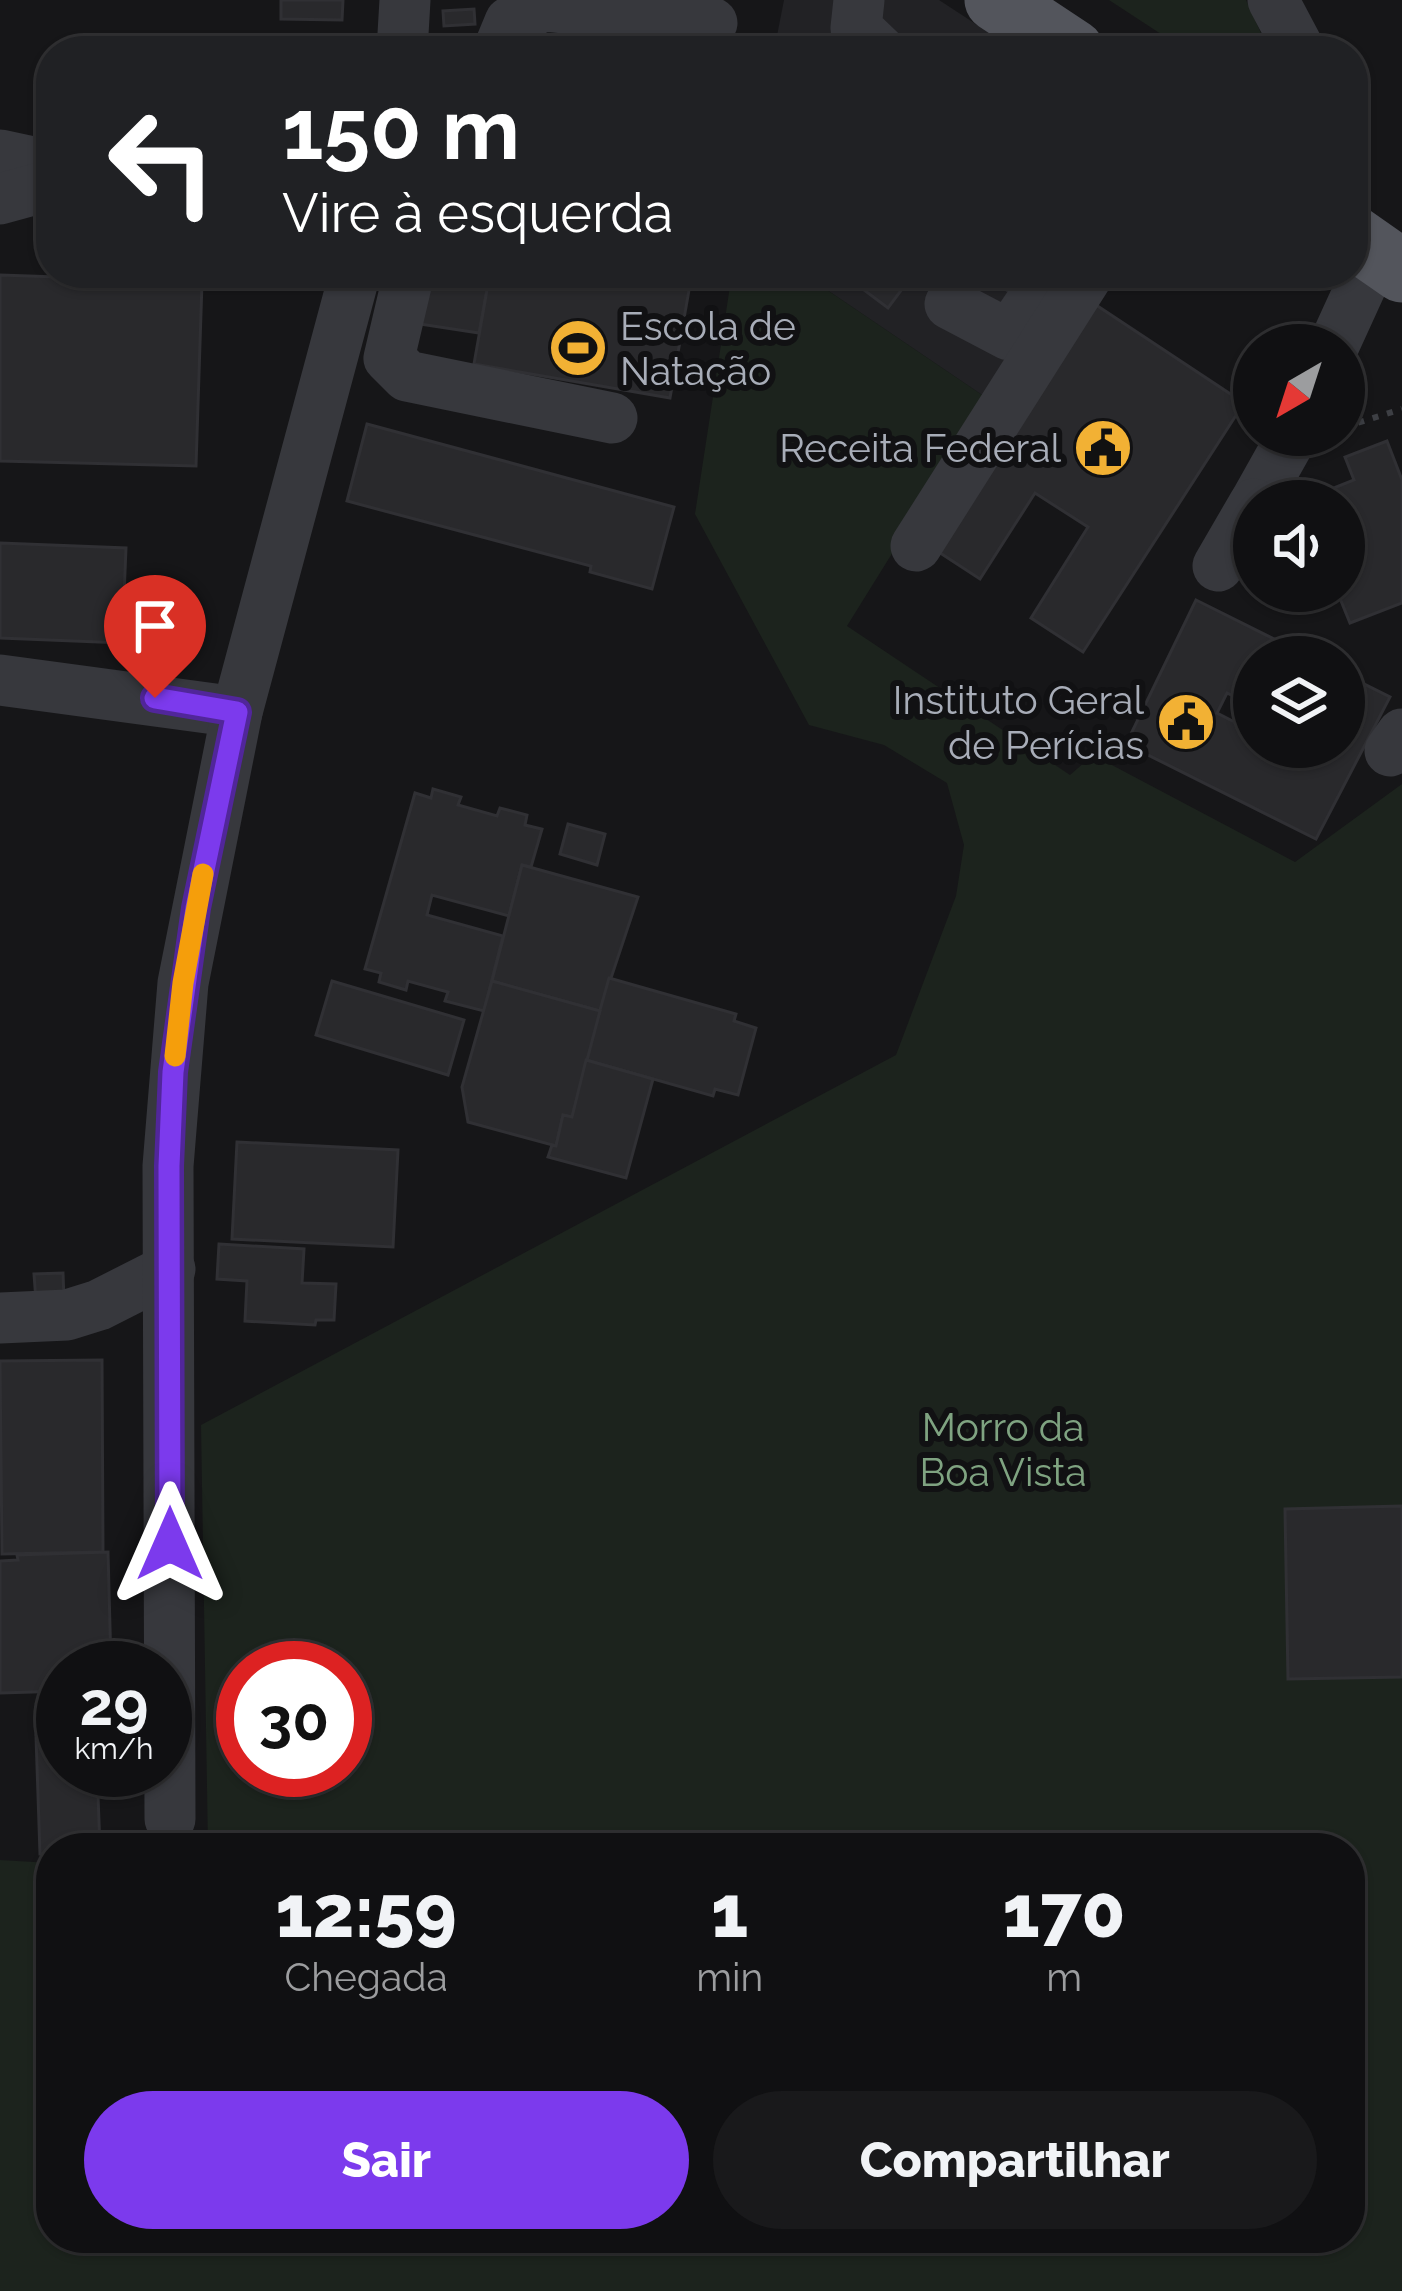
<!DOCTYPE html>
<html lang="pt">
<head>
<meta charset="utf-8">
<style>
  body { margin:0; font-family:Raleway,sans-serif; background:#19191b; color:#f1f3f6; height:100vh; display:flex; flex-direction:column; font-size:45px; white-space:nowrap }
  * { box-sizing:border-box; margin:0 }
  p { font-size:39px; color:#9c9d9f }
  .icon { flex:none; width:66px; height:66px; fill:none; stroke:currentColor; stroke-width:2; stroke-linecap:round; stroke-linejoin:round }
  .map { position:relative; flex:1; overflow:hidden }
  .drawer { position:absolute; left:36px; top:1833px; width:1329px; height:420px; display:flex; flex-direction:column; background:#101012; border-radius:48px; box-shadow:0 3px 9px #0004,0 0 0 3px #303032 }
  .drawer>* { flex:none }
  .guide { position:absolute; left:36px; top:36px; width:1332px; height:252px; border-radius:48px; box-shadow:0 3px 9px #0004,0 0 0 3px #303032; background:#202124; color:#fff; overflow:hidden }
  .needle { width:78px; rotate:219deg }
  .fabs { position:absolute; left:1233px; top:324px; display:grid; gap:24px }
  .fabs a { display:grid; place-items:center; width:132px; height:132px; border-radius:50%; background:#101012; box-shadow:0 3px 9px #0004,0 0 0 3px #303032; font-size:60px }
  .speed { position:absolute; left:36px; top:1641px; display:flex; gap:24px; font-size:60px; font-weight:700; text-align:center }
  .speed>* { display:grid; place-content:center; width:156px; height:156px; border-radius:50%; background:#101012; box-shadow:0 3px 9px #0004,0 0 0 3px #303032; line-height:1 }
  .speed small { font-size:30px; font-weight:400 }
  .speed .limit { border:18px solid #d22; background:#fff; color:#111 }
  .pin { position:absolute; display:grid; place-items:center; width:102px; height:102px; color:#fff; margin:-123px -51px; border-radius:50% 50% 50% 0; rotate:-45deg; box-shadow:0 0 12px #0007 }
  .pin .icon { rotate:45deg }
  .me { position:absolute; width:132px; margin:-66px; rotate:0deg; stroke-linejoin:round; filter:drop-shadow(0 0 9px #0008) }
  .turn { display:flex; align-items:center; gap:42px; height:252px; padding:0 48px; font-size:54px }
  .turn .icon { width:156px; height:156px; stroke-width:2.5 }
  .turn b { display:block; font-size:84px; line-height:102px }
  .eta { display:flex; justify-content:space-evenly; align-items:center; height:204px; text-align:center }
  .eta b { font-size:72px; font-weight:800; line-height:84px }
  .button { display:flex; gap:24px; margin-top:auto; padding:24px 48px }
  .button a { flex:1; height:138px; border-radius:72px; background:#7c3aed; color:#fff; font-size:48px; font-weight:800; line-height:138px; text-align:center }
  .button a+a { background:#19191b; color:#f1f3f6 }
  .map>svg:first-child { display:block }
</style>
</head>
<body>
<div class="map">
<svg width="1402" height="2291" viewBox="0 0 1402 2291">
  <rect width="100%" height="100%" fill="#161618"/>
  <!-- built -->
  <g fill="#222225">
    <path d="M784,0h155l78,51h-243z"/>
    <path d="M802,273h263l-77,126z"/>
  </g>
  <!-- green -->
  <g fill="#1c231d" fill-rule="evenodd">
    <path d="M1109,0h137l23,51h-82z"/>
    <path d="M732,273h70l186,126 -141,227 223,149 23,-20 202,107 107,-78v1507h-1402v-431l51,3v375h1299v-390h-1142l-7,-423 695,-370 60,-159 8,-51 -17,-62 -63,-38 -75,-20 -114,-211zM243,1668h102v102h-102z"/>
  </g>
  <!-- building -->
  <g fill="#29292c" stroke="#303034" stroke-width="3">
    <path d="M281,0h62l-1,20 -61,-1z"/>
    <path d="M474,9l1,15 -31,2 -1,-15z"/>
    <path d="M566,27l148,24h-153z"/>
    <path d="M429,273h61l-11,60 -59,-9z"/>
    <path d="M490,273h202l-22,125 -196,-34z"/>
    <path d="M852,273h62l-26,35 -40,-30z"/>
    <path d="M983,273h44l-15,21z"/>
    <path d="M0,275l202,7 -6,184 -196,-5z"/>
    <path d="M1087,299l157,104 -161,249 -52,-34 57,-91 -53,-34 -55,86 -52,-34z"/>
    <path d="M367,424l307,83 -22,82 -62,-17 1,-6 -244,-65z"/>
    <path d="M1387,441l15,39v123l-52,20 -13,-32h7v-58l4,-2 -4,-30h-8l-5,-12 23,-9 -9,-23z"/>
    <path d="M0,543l126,5 -4,95 -122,-5z"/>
    <path d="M1284,591h21l3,8 -5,9 -10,3 -9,-4 -3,-10z"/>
    <path d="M1196,600l114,57h-56v49l-27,-13 -10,20 37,19v15h90v-73l46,23 -74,142 -190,-95z"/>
    <path d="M433,789l28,8 -3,8 39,11 3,-8 27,7 -2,10 17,4 -11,38 -9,-2 -13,51 -77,-21 -5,20 76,21 -19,75 -39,-10 3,-9 -40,-11 -2,9 -27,-8 2,-9 -16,-4 50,-176 16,5z"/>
    <path d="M568,824l37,10 -8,31 -37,-11z"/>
    <path d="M522,865l116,32 -38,114 -108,-30z"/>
    <path d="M609,978l127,36 -2,7 22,7 -18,67 -23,-6 -2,7 -127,-36z"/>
    <path d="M332,981l132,39 -16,55 -132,-40z"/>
    <path d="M492,981l108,30 -28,106 -9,-2 -7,31 -88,-24 -6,-35z"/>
    <path d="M586,1060l67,19 -27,99 -78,-21 4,-12 4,1 7,-31 9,2z"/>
    <path d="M237,1142l161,8 -5,97 -161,-8z"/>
    <path d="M219,1244l85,5 -2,34 34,1 -2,36h-18l-1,5 -70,-4 2,-40 -30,-2z"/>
    <path d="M63,1273l1,27 -28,1 -2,-27z"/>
    <path d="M102,1360l1,192 -101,2 -2,-193z"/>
    <path d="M1402,1506v171l-114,2 -3,-170z"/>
    <path d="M108,1552l3,113 -48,3v23l-63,2v-132l18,-1 -1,-5z"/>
    <path d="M63,1735v35h34l3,78h-49v6h-11l-4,-118z"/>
  </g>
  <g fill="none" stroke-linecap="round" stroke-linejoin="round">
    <!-- path -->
    <path stroke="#3d3f44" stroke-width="6" stroke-dasharray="6 9" stroke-linecap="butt" d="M1344,427l58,-18"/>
    <!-- minor -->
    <g stroke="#37383d" stroke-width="51">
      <path d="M859,0l-3,28 24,23"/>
      <path d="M1273,0l27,51"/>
      <path d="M402,51l3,-51"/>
      <path d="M498,51l12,-29 33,-16 169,17"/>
      <path d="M0,155l51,11"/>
      <path d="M0,199l51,-14"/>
      <path d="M409,273l-20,85 18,18 205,42"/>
      <path d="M950,304l59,31 38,-56"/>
      <path d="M1334,345l42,-92"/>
      <path d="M1256,501l37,-66"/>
      <path d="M916,546l173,-273"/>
      <path d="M1218,566l36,-62"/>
      <path d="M0,680l237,32"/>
      <path d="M1390,751l12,-17"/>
      <path d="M0,1318l67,-3 32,-10 71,-36"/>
      <path d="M170,1819l-2,-653 15,-183 54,-271 118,-439"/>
    </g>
    <!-- major -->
    <g stroke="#53555c" stroke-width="63">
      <path d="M996,0l77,51"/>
      <path d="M1353,237l49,34"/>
    </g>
  </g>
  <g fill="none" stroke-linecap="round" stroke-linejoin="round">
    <!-- route casing -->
    <g stroke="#51269a" stroke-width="30">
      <path id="route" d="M155,698l82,14 -41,196 -23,164 -4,94 1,378"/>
    </g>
    <!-- route -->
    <use href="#route" stroke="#7c3aed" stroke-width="21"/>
    <!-- slow -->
    <path stroke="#f59e0b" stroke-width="21" d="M175,1056l8,-73 20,-109"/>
  </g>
  <!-- icons -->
  <defs>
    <g id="stadium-disc" transform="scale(3)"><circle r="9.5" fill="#f2b134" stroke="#111113"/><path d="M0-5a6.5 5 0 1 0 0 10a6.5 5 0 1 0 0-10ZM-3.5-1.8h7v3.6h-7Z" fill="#111"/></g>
    <g id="civic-disc" transform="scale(3)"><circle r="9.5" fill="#f2b134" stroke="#111113"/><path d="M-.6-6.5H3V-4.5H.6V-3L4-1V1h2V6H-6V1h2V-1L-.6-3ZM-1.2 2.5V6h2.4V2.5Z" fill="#111"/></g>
  </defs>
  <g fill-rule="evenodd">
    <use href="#stadium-disc" x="578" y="348"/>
    <use href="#civic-disc" x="1103" y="448"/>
    <use href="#civic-disc" x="1186" y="722"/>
  </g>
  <g text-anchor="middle" stroke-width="12" stroke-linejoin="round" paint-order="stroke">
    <!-- poi labels -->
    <g font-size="39" fill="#a8adb8" stroke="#111113" text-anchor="end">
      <text x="620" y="340" text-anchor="start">Escola de<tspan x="620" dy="45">Natação</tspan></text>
      <text x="1061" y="462">Receita Federal</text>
      <text x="1144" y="714">Instituto Geral<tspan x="1144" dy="45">de Perícias</tspan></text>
    </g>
    <!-- park labels -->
    <g font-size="39" fill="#7fa381" stroke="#111113">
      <text x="1003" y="1441">Morro da<tspan x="1003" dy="45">Boa Vista</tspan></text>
    </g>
  </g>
</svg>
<div class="fabs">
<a><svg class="needle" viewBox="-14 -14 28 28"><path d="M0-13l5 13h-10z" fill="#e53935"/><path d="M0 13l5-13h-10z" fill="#9c9d9f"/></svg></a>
<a><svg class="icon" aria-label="sound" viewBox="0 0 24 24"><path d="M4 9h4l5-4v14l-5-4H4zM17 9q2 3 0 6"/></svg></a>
<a><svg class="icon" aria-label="layers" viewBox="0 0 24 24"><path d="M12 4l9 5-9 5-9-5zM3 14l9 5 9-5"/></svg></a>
</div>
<div class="speed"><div>29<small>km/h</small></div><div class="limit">30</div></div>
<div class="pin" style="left:155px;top:698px;background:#d93025"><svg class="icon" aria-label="arrive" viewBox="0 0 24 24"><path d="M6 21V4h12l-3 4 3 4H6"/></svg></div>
<svg class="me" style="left:170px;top:1544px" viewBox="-20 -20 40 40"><path d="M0-17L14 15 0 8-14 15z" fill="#7c3aed" stroke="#fff" stroke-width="4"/></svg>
<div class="guide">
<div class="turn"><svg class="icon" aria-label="left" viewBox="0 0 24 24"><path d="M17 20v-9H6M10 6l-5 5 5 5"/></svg><div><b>150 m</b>Vire à esquerda</div></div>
</div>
<section class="drawer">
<div class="eta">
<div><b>12:59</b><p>Chegada</p></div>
<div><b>1</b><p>min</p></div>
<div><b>170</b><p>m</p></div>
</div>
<div class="button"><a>Sair</a><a>Compartilhar</a></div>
</section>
</div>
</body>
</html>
